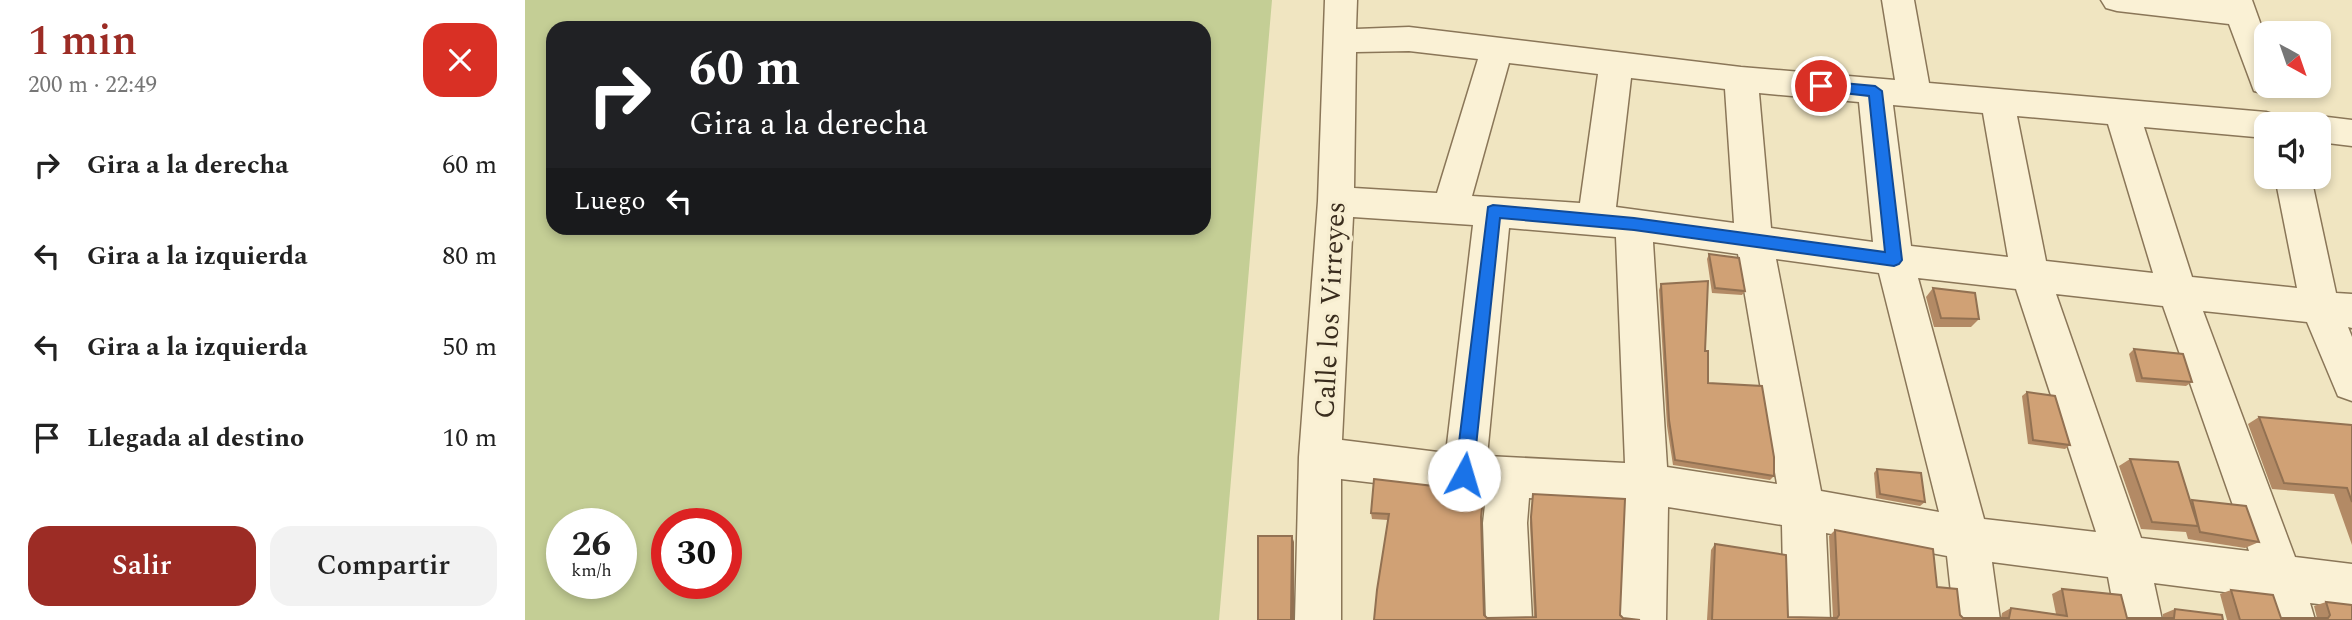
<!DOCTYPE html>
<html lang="es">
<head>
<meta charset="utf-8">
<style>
  body { margin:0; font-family:Spectral,serif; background:#f2f2f2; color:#222; height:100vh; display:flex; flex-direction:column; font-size:26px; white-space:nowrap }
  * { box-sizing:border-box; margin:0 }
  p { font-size:23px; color:#767676 }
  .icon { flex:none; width:38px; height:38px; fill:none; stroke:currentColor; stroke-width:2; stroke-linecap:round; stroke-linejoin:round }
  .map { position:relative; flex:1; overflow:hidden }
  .details { display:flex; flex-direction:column; background:#fff; width:525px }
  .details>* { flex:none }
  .banner { position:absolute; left:21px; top:21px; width:665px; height:214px; border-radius:21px; box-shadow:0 4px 10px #0003; background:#202124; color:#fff; overflow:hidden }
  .needle { width:46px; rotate:140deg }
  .controls { position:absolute; left:1729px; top:21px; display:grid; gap:14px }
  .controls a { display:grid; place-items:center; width:77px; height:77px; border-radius:14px; background:#fff; box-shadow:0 4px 10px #0003; font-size:35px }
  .speed { position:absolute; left:21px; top:508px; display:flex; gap:14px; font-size:35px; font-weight:700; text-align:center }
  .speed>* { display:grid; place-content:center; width:91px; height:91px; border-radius:50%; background:#fff; box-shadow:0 4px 10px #0003; line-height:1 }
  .speed small { font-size:18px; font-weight:400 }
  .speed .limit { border:10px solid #d22; background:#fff; color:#111 }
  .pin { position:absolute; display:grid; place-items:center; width:60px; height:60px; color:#fff; margin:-30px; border:4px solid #fff; border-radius:50%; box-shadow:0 2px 7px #0007 }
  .me { position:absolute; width:77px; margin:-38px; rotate:6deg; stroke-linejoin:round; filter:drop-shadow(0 0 5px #0008) }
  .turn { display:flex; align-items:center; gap:24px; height:147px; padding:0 28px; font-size:32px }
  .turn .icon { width:91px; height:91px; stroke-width:2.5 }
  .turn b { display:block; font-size:49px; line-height:60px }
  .then { display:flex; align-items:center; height:66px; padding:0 28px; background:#0003; gap:14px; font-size:26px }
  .round { display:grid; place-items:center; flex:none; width:74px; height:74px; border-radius:21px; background:#f2f2f2 }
  .summary { display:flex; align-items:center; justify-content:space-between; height:119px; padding:0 28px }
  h1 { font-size:42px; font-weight:600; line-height:52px; color:#9c2c25 }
  .primary-button { display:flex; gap:14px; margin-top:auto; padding:14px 28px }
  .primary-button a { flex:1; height:80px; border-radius:21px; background:#9c2c25; color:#fff; font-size:28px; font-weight:600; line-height:80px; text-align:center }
  .primary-button a+a { background:#f2f2f2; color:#222 }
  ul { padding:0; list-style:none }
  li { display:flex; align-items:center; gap:21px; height:91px; padding:0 28px }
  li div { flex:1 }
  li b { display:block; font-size:26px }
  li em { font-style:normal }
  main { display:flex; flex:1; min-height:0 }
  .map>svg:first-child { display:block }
</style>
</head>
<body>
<main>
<section class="details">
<div class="summary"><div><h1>1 min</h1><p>200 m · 22:49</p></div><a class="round" style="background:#d93025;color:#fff"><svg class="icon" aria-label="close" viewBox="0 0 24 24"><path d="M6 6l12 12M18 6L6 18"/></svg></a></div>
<ul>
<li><svg class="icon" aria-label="right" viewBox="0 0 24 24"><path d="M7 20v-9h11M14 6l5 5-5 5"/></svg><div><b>Gira a la derecha</b></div><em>60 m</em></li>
<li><svg class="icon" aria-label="left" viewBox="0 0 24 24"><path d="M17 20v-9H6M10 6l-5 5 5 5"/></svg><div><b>Gira a la izquierda</b></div><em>80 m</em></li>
<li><svg class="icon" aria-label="left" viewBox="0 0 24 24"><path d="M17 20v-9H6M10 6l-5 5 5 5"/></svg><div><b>Gira a la izquierda</b></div><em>50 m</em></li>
<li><svg class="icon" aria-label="arrive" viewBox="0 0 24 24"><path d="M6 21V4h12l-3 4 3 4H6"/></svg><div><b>Llegada al destino</b></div><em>10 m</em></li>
</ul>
<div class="primary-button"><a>Salir</a><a>Compartir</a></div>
</section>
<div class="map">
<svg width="1827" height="620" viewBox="0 0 1827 620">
  <rect width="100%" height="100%" fill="#f0e5c1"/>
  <!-- green -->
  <path fill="#c4ce95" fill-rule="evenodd" d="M0,0h747l-53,620h-694zM28,28h651v200h-651zM37,523h59v60h-59zM142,523h59v60h-59z"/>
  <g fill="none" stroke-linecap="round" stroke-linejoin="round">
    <!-- street casing -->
    <g stroke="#8a7658" stroke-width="3">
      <g id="street">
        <path d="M800,0h32l-1,29 53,-2 332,40 154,13 -13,-80h32l15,83 337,29 12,4 5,8h-17v14l-122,-11 48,150 105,11 -22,-111h36l25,116 16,1v34l-4,-1 4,10v64l-14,-5 -31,-74 -104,-11 92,246 57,7v44l-42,-5 5,17h-46l-6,-23 -109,-14 8,37h-46l-8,-43 -116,-15 8,58h-46l-7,-64 -121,-23 4,87h-46l-2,-95 -114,-18 -2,113h-46l5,-117 -96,-5 -2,25 5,97h-46l-3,-97 3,-27 -145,-17v141h-46l4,-163 19,-256zM884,51l69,8 -41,134 -83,-5 2,-136zM984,63l89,11 -18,129 -108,-7zM1106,78l94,11 9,134 -118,-16zM1234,93l100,9 14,140 -102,-14zM1368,105l90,8 25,144 -97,-11zM1492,116l91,8 45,149 -107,-12zM828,217l120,8 -27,228 -104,-13zM984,228l107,9 9,226 -138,-7zM1128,242l85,12 39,230 -110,-17zM1251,259l103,14 60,239 -118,-21zM1393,278l98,11 80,243 -112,-13zM1531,294l107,12 86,245 -108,-13z"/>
        <path d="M1576,0h151l14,39v47h15l-3,5 -12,3 -12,-3 -25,-67 -112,-13 -11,-3z"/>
        <path d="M1794,116l33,4v26l-33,-4v-18h-15l3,-4z"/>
      </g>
    </g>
    <!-- street -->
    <use href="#street" fill="#faf1d5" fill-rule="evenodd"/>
  </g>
  <!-- wall -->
  <g fill="#b38a65">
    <path d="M1184,254l36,37 -3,4 -30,-2 -5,-34z"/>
    <path d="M1136,284l44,67 3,32 66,93 -4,4 -97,-15 -6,-39 -8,-136z"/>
    <path d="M1408,288l46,31 -8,8h-37l-8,-30z"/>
    <path d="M1609,349l58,33 -6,4 -50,-4 -7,-28z"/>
    <path d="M1502,392l43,53 -5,4 -37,-5 -6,-48z"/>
    <path d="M1734,417l93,8v120l-18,-51 -62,-5 -24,-65z"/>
    <path d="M1605,459l60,42 2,-1 67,42 -14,6 -57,-9 -2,-7 -45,-3 -22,-63z"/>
    <path d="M1352,469l48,33 -5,4 -44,-8 -2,-25z"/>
    <path d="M849,479l110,13 -3,25 3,98 3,3 47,-1 -4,-94 3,-29 92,5 -5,116 3,3 17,2h-266l3,-30 11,-70 -16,-1 -1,-6z"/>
    <path d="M1310,530l102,57 26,31h38l1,-5 9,-5 45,6 -4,-20 10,-5 65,29h36v-4l12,-5 48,11h-516l4,-70 4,-6 73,73 45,1 -4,-82z"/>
    <path d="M1706,590l50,28h36l-3,-12 12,-4 26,18h-125l-7,-26z"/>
  </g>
  <!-- shaded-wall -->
  <path fill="#927152" d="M767,536l2,6v78h-3z"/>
  <!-- building -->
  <g fill="#d0a175" stroke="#927152" stroke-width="2">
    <path d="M1184,254l30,4 6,33 -30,-3z"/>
    <path d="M1183,281l-3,70h3v32l54,3 12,71v19l-99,-16 -6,-40 -8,-136z"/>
    <path d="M1408,288l42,5 4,26 -38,-1z"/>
    <path d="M1609,349l49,5 9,28 -50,-4z"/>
    <path d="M1502,392l28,4 15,49 -37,-5z"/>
    <path d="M1734,417l93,8v77l-5,-14 -63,-5z"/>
    <path d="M1605,459l48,3 20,64 -46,-4z"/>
    <path d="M1352,469l44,4 4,29 -45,-8z"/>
    <path d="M849,479l110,13 -3,25 3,98 3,3 49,-1 -5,-100 2,-23 92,5 -5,116 3,3 17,2h-266l3,-30 12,-76 -18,-1z"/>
    <path d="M1667,500l54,6 13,36 -59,-10z"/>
    <path d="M1310,530l98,19 4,38 20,2 3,26 3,3h46l2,-10 56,8 -5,-27 59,6 6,23h47l1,-9 47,6 1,5h-511l3,-76 71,11 2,62 49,1 2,-3z"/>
    <path d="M733,536h34l-1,84h-33z"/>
    <path d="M1706,590l42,5 8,23h47l2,-3 -4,-13 26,3v15h-112z"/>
  </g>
  <!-- route -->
  <path fill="#1a73e8" stroke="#114b97" stroke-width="2" d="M1296,81l54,5 7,5 20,169 -3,4 -5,2 -260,-36 -134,-12 -27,257 -3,6 -6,3 -6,-3 -3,-6 33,-268 5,-2 141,13 251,34 -16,-156 -52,-6 -3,-4z"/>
  <g text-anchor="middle" stroke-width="7" stroke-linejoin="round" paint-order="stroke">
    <!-- street labels -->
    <g font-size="28" fill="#392c1d" stroke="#f7eed1">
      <text transform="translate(804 310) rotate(-87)" y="10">Calle los Virreyes</text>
    </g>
  </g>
</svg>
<div class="controls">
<a><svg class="needle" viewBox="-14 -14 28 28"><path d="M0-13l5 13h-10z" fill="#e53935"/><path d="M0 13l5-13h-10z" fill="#767676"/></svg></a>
<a><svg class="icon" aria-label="sound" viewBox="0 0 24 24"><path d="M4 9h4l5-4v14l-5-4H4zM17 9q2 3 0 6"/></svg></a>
</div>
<div class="speed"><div>26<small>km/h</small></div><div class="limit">30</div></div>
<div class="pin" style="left:1296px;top:86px;background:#d93025"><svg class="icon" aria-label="arrive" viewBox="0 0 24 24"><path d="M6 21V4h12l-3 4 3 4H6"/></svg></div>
<svg class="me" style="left:939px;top:475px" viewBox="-20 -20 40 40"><circle r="19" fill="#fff"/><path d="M0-13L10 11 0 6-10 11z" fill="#1a73e8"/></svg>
<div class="banner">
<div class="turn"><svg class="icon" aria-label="right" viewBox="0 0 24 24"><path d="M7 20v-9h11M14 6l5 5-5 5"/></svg><div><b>60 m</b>Gira a la derecha</div></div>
<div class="then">Luego<svg class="icon" aria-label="left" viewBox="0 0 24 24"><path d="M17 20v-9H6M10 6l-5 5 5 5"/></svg></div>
</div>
</div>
</main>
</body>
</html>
